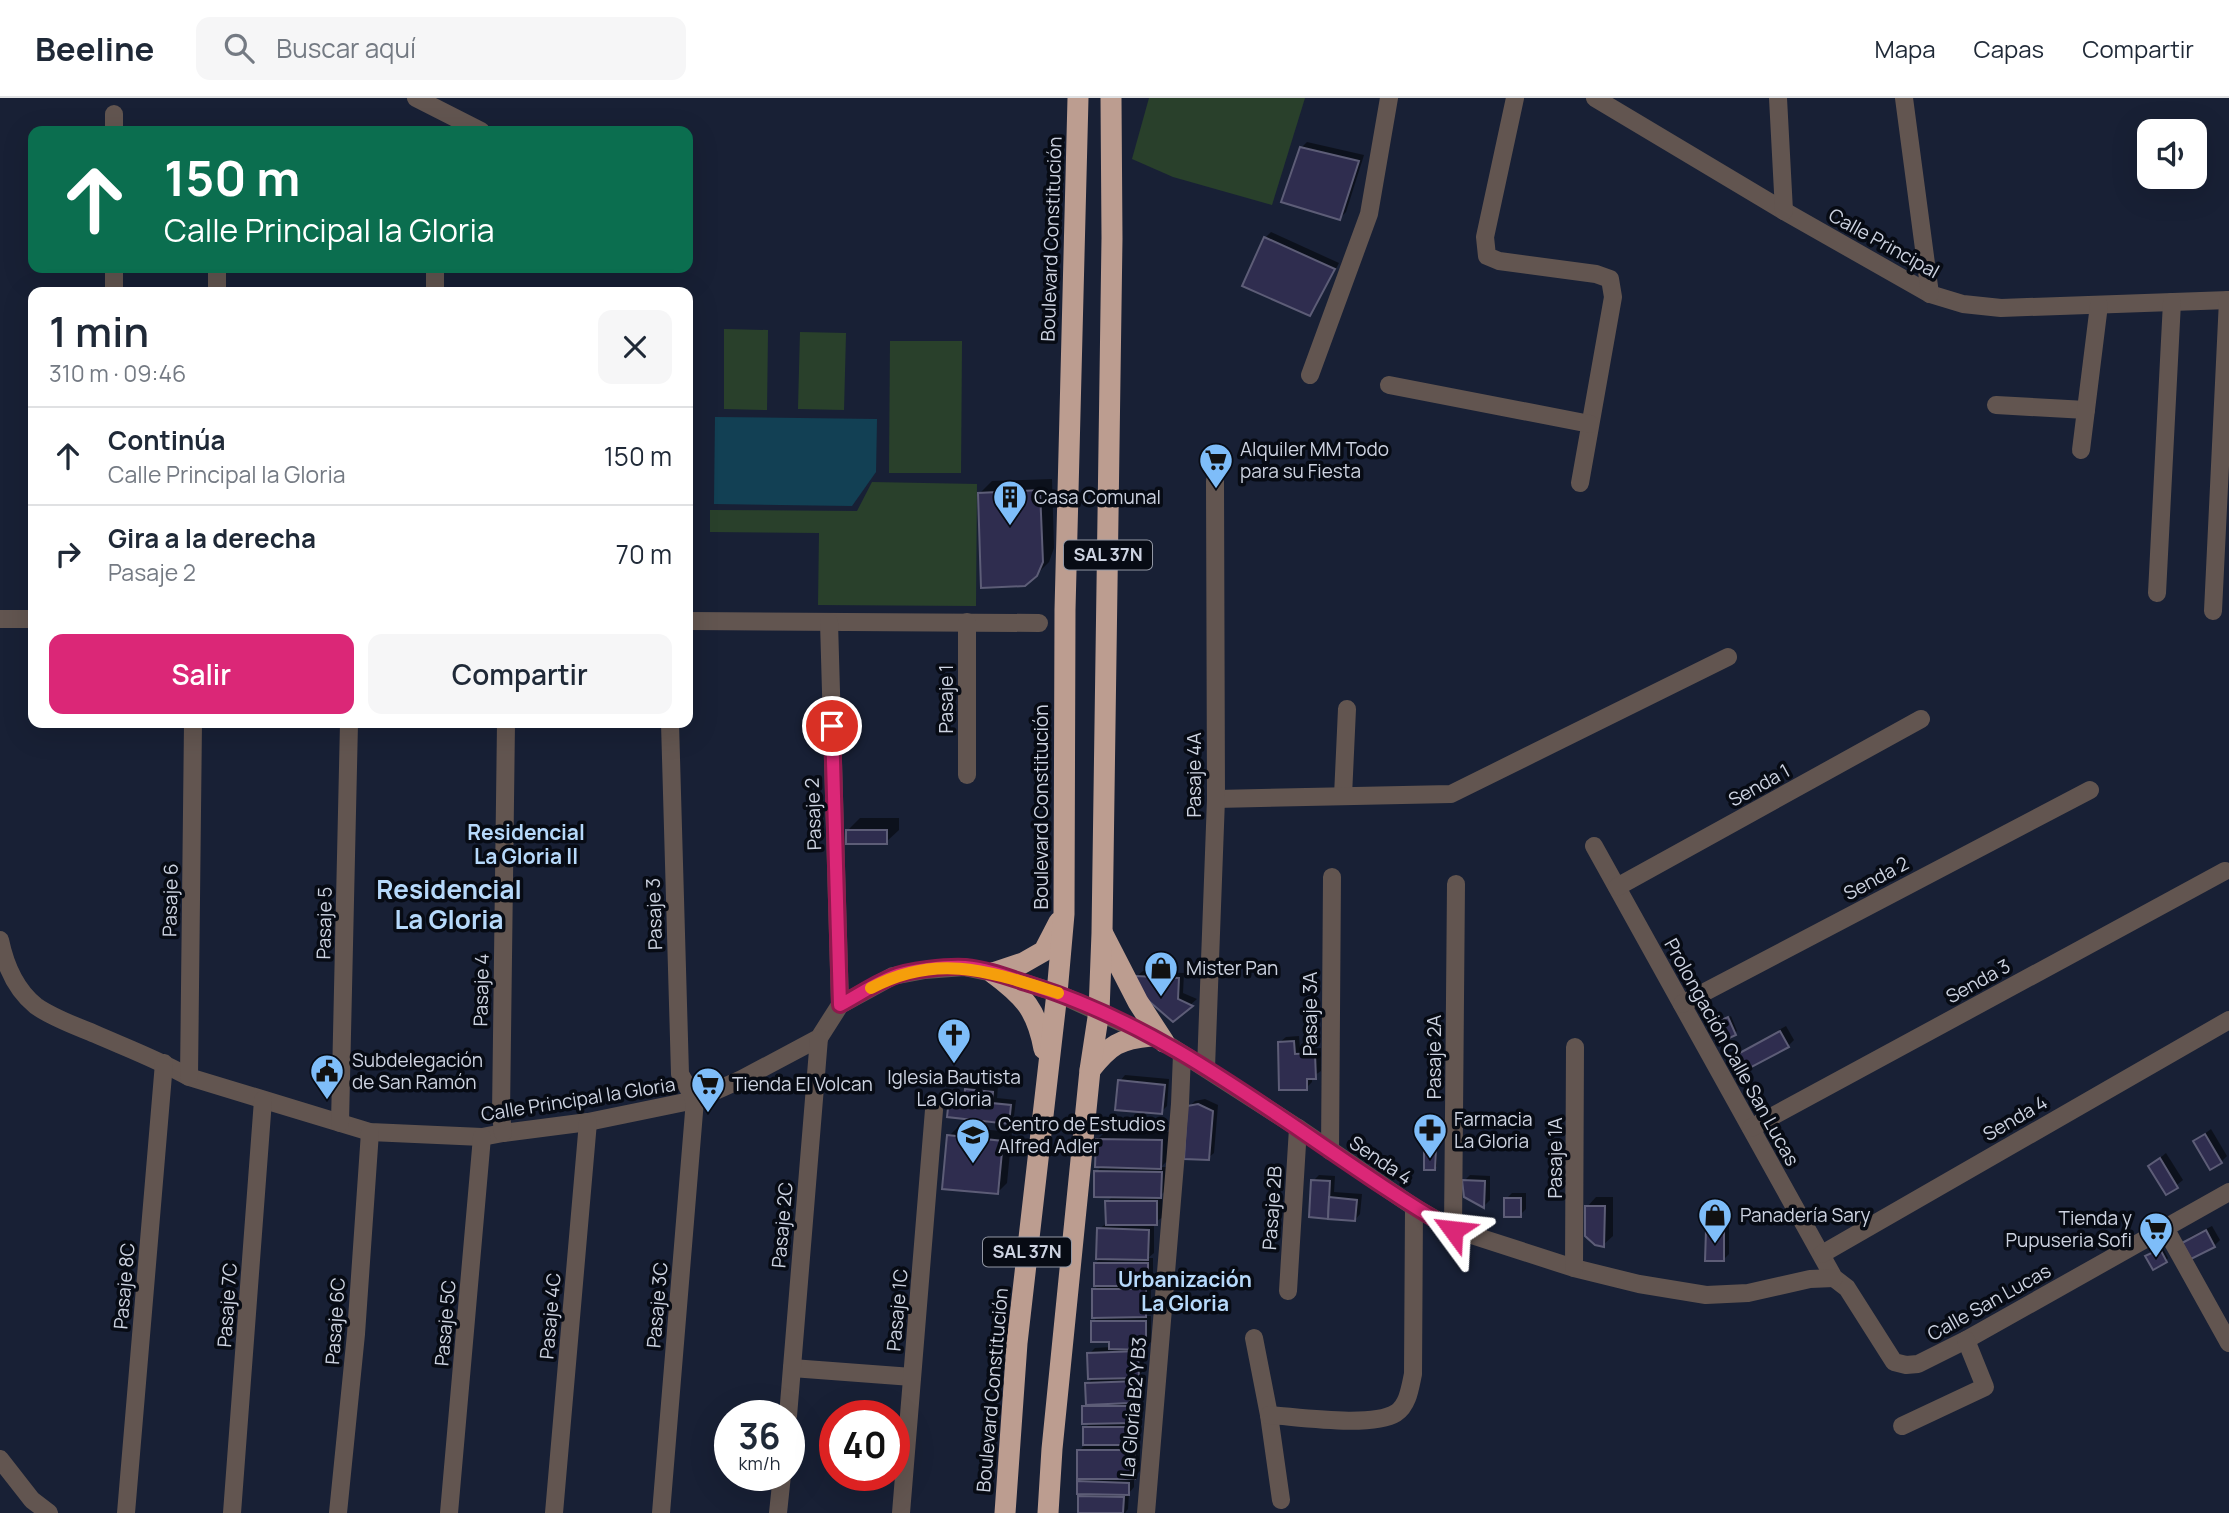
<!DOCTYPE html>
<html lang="es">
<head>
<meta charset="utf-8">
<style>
  body { margin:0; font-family:Manrope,sans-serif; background:#f6f6f7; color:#1f2937; height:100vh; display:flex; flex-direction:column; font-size:26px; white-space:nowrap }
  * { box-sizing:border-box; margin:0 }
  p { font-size:23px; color:#747a83 }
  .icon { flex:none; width:38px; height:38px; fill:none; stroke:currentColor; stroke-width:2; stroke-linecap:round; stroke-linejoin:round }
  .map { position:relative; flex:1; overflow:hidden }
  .sheet { position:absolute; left:28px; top:189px; width:665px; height:441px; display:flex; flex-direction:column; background:#fff; border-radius:14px; box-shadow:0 7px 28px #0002 }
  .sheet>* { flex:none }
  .top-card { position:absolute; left:28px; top:28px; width:665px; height:147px; border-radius:14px; box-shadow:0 7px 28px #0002; background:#0b6e4f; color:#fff; overflow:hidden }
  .fabs { position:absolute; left:2137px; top:21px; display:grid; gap:14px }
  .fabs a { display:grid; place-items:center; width:70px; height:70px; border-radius:14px; background:#fff; box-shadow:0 7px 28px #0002; font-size:35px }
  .speed { position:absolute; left:714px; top:1302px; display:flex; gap:14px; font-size:35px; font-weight:700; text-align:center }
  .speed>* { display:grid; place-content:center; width:91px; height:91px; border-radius:50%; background:#fff; box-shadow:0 7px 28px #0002; line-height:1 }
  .speed small { font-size:18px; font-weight:400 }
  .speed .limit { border:10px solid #d22; background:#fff; color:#111 }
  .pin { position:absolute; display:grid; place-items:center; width:60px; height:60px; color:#fff; margin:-30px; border:4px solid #fff; border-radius:50%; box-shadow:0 2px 7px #0007 }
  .me { position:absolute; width:77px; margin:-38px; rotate:300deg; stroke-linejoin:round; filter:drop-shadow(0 0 5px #0008) }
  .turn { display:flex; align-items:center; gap:24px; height:147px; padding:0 21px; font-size:32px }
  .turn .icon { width:91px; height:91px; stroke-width:2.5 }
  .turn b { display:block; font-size:49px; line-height:60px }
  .round { display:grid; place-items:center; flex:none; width:74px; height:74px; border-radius:14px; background:#f6f6f7 }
  .summary { display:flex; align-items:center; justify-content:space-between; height:119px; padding:0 21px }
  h1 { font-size:42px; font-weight:600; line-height:52px }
  .button { display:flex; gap:14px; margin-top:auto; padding:14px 21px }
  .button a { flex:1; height:80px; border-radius:14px; background:#db2777; color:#fff; font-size:28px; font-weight:600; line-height:80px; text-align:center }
  .button a+a { background:#f6f6f7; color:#1f2937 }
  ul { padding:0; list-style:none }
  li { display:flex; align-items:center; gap:21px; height:98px; padding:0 21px; border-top:2px solid #e0e1e3 }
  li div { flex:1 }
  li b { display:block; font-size:26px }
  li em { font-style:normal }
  header { display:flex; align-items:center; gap:42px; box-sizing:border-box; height:98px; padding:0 35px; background:#fff; border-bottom:2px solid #e0e1e3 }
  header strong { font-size:33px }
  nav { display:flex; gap:38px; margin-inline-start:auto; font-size:24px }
  .search { width:490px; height:63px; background:#f6f6f7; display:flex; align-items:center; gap:18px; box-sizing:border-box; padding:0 24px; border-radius:14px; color:#747a83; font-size:26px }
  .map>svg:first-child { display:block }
</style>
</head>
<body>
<header>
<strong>Beeline</strong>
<div class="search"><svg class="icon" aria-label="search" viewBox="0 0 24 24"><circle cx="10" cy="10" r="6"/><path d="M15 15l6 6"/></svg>Buscar aquí</div>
<nav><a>Mapa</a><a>Capas</a><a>Compartir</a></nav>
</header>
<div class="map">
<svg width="2229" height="1415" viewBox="0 0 2229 1415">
  <rect width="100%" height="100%" fill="#182035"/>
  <!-- green -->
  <g fill="#29402b">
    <path d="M1149,0h156l-33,107 -99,-28 -41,-18z"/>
    <path d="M724,231l44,1 -1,80 -43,-1z"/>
    <path d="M800,234l46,1 -2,77 -46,-1z"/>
    <path d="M890,243h72l-1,132h-72z"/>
    <path d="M872,384l105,2 -1,122 -158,-1 1,-72 -109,-1v-22l147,1z"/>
  </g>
  <!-- water -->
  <path fill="#124054" d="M715,319l162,2 -1,53 -24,34 -138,-2z"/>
  <!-- shadow -->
  <g fill="#0007">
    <path d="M1307,44l57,13 -18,57 -6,6 -39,-70z"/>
    <path d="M1271,134l68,31 -24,45 -6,6 -44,-76z"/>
    <path d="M1052,381l2,69 -5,14 -13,13 -57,-81 13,-13z"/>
    <path d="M860,720h39v12l-13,12 -38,-12z"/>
    <path d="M1143,873l41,2 -1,20 14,6 -24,21 -36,-44z"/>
    <path d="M1731,918l6,15 -2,2 -16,-11z"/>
    <path d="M1786,928l8,14 -6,6 -50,10 6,-6z"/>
    <path d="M1299,938l1,13 21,-1v23l-9,6v5l-6,6 -26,-46 6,-5z"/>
    <path d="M1125,977l44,4 -2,27 -6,6 -41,-31z"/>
    <path d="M973,986l25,2 -1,12 19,2 -2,16 -6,6 -58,-22 6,-6 11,1v-6z"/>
    <path d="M1205,1001l13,6 -4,48 -6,5 -19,-51 6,-6z"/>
    <path d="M958,1029l54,5 -5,51 -10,10 -48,-57z"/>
    <path d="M2211,1031l16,27 -6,6 -26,-21z"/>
    <path d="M1107,1032l64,2 -1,26 -9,9h6l-1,23 -4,4 1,23 -9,6v30l-6,5h5v21l-5,5h3v26l-6,6h6v26l-8,6 1,22 -6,6h5v9l-8,6v5l-5,5h7v15l-5,6h8v15l-8,8h8v26l-6,6v10l-5,6 -1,16 -3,4h-46l1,-17 4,-4 -5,-10 5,-5 -5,-26 6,-6v-17l6,-6 -7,-15 4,-4 -1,-19 7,-7 -5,-23 6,-6 16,-1v-7l-18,-18 5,-6 -4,-26 5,-6 -4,-21 7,-6 -3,-28 8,-6v-21l7,-7 -18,-23 6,-6 -4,-27z"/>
    <path d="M1428,1050h9v18l-2,3 -9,-19z"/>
    <path d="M2166,1055l17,27 -16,13 -17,-27z"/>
    <path d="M1319,1077l16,1 -1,16 28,2 -2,20 -5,6 -44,-4 2,-35z"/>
    <path d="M1470,1077l20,1v24l-6,6 -18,-11 -2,-14z"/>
    <path d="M1512,1095h14v16l-6,6 -14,-16z"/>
    <path d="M1596,1099h17v39l-10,9 -16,-38z"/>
    <path d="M1713,1126h16v30l-6,6 -16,-30z"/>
    <path d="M2212,1128l8,14 -6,6 -30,-3 6,-6z"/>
    <path d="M2163,1150l5,10 -2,3 -16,-7z"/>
  </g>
  <!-- building -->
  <g fill="#2f2d4f" stroke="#5d5d77" stroke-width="2">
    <path d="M1300,49l59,14 -19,59 -59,-18z"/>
    <path d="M1264,139l71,32 -25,47 -68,-30z"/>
    <path d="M1040,392l3,72 -6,14 -12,10 -44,2 -3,-95z"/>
    <rect x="846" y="732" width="41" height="14"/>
    <path d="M1135,878l44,2 -1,21 15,7 -20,16 -30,-26z"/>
    <path d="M1728,919l8,18 -11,5 -8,-18z"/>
    <path d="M1780,933l9,16 -45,24 -8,-16z"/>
    <path d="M1294,943l1,13 20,-1 1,26h-9v11h-28l-1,-48z"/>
    <path d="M1118,982l47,5 -3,29 -47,-4z"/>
    <path d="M965,991l28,3 -1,11 19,2 -2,19 -62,-7 2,-18 15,2z"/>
    <path d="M1198,1006l15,7 -4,49 -25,-1 3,-53z"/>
    <path d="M2205,1036l17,29 -12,7 -17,-29z"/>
    <path d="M947,1037l56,6 -5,53 -56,-5z"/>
    <path d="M1096,1041l66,1 -1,29 -66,-2z"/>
    <path d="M1424,1051h12l-1,21h-11z"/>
    <path d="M2160,1060l18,30 -12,7 -18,-29z"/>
    <path d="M1094,1073l68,1 -1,26 -67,-1z"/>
    <path d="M1311,1082l19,1 -2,38 -19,-2z"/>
    <path d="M1462,1082l23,1 -1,27 -20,-11z"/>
    <path d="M1329,1099l28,3 -2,21 -27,-2z"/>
    <rect x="1504" y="1100" width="17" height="19"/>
    <path d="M1105,1103h52v24h-51z"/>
    <path d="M1585,1108h20l-1,41 -9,-2 -10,-9z"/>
    <path d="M1097,1130l52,2 -1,30 -52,-1z"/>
    <path d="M1706,1132h18v31h-19z"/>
    <path d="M2206,1132l9,17 -24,12 -9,-16z"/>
    <path d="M2160,1151l7,13 -14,8 -8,-14z"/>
    <rect x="1094" y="1165" width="54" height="23"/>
    <path d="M1092,1191h54v28l-54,1z"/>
    <path d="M1091,1223h55v29l-37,-1v-7h-18z"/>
    <path d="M1138,1253l1,27 -51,1 -1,-26z"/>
    <path d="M1137,1283l1,12h-9l1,10 -44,2 -1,-22z"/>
    <path d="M1082,1308h50v17l-50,1z"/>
    <rect x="1083" y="1329" width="52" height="18"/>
    <rect x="1077" y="1352" width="58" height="29"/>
    <path d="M1077,1383l52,2v12l-52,-1z"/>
    <path d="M1078,1398l46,1 -1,16h-45z"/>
  </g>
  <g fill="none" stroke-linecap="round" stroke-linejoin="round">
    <!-- minor -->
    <g stroke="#625550" stroke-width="18">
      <path d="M416,0l65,33"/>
      <path d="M1515,0l-30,139 2,19 12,5 97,13 14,5 3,18 -33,186"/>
      <path d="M1595,0l189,113 146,83 33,10 38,4 228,-8"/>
      <path d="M1778,0l6,113"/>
      <path d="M1904,0l26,196"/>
      <path d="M114,16v17"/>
      <path d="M114,170v24"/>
      <path d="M217,194v-24"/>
      <path d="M435,194v-24"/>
      <path d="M1310,277l59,-161 20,-116"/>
      <path d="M1389,287l201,39"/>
      <path d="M1996,307l90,5"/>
      <path d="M2081,352l18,-145"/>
      <path d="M2157,495l15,-291"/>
      <path d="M2213,513l15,-311"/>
      <path d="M0,521h33"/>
      <path d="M688,523l351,2"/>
      <path d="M829,524l11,383"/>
      <path d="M967,524v153"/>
      <path d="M1343,698l4,-87"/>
      <path d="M1216,701l235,-5 277,-137"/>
      <path d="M1594,748l240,432 13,10 47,74 12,3 12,-1 48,-24 263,-148"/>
      <path d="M1617,789l304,-168"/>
      <path d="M0,842c5,24 16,50 36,66 17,12 40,20 59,28 32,14 64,26 94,43l181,55 112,5 21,-4 85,-11 107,-22 47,-21 77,-41 21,-33 53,-29 32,-6 39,-3 29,6 64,20 107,49 134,86 116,79 39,22 121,39 65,16 67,11 42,-2 62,-14 24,-1"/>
      <path d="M1682,906l408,-214"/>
      <path d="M1206,970l10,-269 -1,-318"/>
      <path d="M189,979l4,-354"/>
      <path d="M340,1025l9,-400"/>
      <path d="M1751,1030l474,-257"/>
      <path d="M503,1035l-2,-19 5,-391"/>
      <path d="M1330,1053l2,-274"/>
      <path d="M2165,1130l64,115"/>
      <path d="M1453,1131l3,-345"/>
      <path d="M1822,1156l407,-234"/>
      <path d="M1574,1170l1,-221"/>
      <path d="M1288,1193l10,-163"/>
      <path d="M1254,1240l15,77 12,85"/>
      <path d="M792,1270l120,9"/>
      <path d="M1269,1317c30,2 103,13 127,-2 12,-8 14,-25 17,-39l1,-167"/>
      <path d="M788,1318l31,-378"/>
      <path d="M1902,1328l83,-39 -19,-47"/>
      <path d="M0,1361l32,41 17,13"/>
      <path d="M126,1415l38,-450"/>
      <path d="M232,1415l31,-413"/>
      <path d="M338,1415l18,-179 14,-202"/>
      <path d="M449,1415l33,-376"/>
      <path d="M554,1415l34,-391"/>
      <path d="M661,1415l34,-413 -15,-26 -10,-351"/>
      <path d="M778,1415l4,-38"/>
      <path d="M901,1415l33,-403"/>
      <path d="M1146,1415l34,-409 2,-50"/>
    </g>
    <!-- highway -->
    <g stroke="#bc9d90" stroke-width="21">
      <path d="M1103,836l35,68 26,40"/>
      <path d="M993,875c31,23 44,37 51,76"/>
      <path d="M993,875l30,-10 21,-12 15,-29"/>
      <path d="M1090,972c20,-25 29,-31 61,-34"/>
      <path d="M1005,1415l12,-170 40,-350 7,-79 1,-304 13,-512"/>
      <path d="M1048,1415l4,-64 38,-379 9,-59 3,-78 10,-695 -1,-140"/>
    </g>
  </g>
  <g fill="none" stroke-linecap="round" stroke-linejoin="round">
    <!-- route casing -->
    <g stroke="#8e194d" stroke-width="18">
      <path id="route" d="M832,628l8,279c17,-9 34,-21 52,-28 16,-7 55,-11 73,-10 23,2 45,11 67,18 157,49 281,164 421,245"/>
    </g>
    <!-- route -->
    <use href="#route" stroke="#db2777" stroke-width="12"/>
    <!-- slow -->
    <path stroke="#f59e0b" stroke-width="12" d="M871,890c67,-36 120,-16 187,5"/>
  </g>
  <!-- icons -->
  <defs>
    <g id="supermarket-pin" transform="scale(1.75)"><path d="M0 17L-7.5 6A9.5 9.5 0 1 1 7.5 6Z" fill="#7ebdf9" stroke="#070b14"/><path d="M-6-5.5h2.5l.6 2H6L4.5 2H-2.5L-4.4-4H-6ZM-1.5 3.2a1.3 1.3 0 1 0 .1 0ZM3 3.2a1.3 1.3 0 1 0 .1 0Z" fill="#111"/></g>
    <g id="building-pin" transform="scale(1.75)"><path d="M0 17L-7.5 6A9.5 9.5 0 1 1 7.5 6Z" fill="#7ebdf9" stroke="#070b14"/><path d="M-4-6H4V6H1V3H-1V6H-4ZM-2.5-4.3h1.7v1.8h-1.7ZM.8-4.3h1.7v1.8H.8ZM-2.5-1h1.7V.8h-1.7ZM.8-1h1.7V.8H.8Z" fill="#111"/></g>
    <g id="shop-pin" transform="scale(1.75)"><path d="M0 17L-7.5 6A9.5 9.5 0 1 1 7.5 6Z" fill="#7ebdf9" stroke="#070b14"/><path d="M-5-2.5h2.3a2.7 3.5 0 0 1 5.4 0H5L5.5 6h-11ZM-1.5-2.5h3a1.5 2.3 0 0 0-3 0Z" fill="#111"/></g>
    <g id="church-pin" transform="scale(1.75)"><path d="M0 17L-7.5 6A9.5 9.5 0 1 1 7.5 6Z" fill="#7ebdf9" stroke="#070b14"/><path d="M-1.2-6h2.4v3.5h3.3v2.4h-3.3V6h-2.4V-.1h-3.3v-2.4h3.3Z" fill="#111"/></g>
    <g id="civic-pin" transform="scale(1.75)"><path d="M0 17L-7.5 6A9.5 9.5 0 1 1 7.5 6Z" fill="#7ebdf9" stroke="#070b14"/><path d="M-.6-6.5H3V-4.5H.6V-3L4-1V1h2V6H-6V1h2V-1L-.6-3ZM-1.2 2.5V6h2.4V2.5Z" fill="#111"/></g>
    <g id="pharmacy-pin" transform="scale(1.75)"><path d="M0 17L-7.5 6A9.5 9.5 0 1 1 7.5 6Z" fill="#7ebdf9" stroke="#070b14"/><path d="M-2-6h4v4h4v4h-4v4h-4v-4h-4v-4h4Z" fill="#111"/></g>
    <g id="school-pin" transform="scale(1.75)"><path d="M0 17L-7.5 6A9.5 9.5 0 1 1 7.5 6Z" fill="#7ebdf9" stroke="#070b14"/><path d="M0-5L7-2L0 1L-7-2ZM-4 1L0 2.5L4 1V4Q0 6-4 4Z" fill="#111"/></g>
  </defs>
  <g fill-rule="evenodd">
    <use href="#supermarket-pin" x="1216" y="362"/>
    <use href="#building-pin" x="1010" y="399"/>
    <use href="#shop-pin" x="1161" y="870"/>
    <use href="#church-pin" x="954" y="937"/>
    <use href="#civic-pin" x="327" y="973"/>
    <use href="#supermarket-pin" x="708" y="986"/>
    <use href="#pharmacy-pin" x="1430" y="1032"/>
    <use href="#school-pin" x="973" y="1037"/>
    <use href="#shop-pin" x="1715" y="1117"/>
    <use href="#supermarket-pin" x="2156" y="1131"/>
  </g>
  <g text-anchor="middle" stroke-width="7" stroke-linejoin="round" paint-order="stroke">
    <!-- shield labels -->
    <g fill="#070b14" stroke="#9297a4" stroke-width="2">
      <rect x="1064" y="442.5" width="88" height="29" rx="5"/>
      <rect x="983" y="1139.5" width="88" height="29" rx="5"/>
    </g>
    <g font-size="18" font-weight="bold" fill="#cdd3e1">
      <text x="1108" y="463">SAL 37N</text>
      <text x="1027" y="1160">SAL 37N</text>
    </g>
    <!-- street labels -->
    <g font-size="19" fill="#cdd3e1" stroke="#070b14">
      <text transform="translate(1051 141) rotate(-88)" y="7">Boulevard Constitución</text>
      <text transform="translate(1884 145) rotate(29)" y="7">Calle Principal</text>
      <text transform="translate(946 601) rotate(-90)" y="7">Pasaje 1</text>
      <text transform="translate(1194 677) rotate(-90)" y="7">Pasaje 4A</text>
      <text transform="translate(1759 687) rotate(-29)" y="7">Senda 1</text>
      <text transform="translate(1041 709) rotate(-90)" y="7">Boulevard Constitución</text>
      <text transform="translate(813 716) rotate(-92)" y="7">Pasaje 2</text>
      <text transform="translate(1876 780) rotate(-28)" y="7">Senda 2</text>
      <text transform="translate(170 802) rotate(-89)" y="7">Pasaje 6</text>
      <text transform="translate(654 816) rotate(-92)" y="7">Pasaje 3</text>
      <text transform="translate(324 825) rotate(-89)" y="7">Pasaje 5</text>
      <text transform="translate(1978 883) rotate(-29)" y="7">Senda 3</text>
      <text transform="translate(481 892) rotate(-89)" y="7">Pasaje 4</text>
      <text transform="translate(1310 916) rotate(-90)" y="7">Pasaje 3A</text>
      <text transform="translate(1732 954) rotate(61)" y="7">Prolongación Calle San Lucas</text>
      <text transform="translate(1434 959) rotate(-90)" y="7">Pasaje 2A</text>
      <text transform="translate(578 1001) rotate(-9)" y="7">Calle Principal la Gloria</text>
      <text transform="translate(2015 1020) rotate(-30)" y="7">Senda 4</text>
      <text transform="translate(1555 1060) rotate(-90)" y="7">Pasaje 1A</text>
      <text transform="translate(1381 1062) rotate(34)" y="7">Senda 4</text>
      <text transform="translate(1272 1110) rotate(-86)" y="7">Pasaje 2B</text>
      <text transform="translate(782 1127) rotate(-85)" y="7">Pasaje 2C</text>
      <text transform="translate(124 1188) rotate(-85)" y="7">Pasaje 8C</text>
      <text transform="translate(1989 1204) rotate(-29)" y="7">Calle San Lucas</text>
      <text transform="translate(227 1207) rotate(-86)" y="7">Pasaje 7C</text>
      <text transform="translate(657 1207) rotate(-85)" y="7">Pasaje 3C</text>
      <text transform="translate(897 1212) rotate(-85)" y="7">Pasaje 1C</text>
      <text transform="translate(550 1218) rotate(-85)" y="7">Pasaje 4C</text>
      <text transform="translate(335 1223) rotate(-86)" y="7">Pasaje 6C</text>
      <text transform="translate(445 1225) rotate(-85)" y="7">Pasaje 5C</text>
      <text transform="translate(992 1292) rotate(-85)" y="7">Boulevard Constitución</text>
      <text transform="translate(1133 1309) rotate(-85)" y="7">La Gloria B2 Y B3</text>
    </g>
    <!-- poi labels -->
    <g font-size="19" fill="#cdd3e1" stroke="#070b14" text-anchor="start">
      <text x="1240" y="358">Alquiler MM Todo<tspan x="1240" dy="22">para su Fiesta</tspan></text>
      <text x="1034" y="406">Casa Comunal</text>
      <text x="1186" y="877">Mister Pan</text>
      <text x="352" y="969">Subdelegación<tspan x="352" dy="22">de San Ramón</tspan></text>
      <text x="954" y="986" text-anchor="middle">Iglesia Bautista<tspan x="954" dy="22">La Gloria</tspan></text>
      <text x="732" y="993">Tienda El Volcan</text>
      <text x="1454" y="1028">Farmacia<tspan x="1454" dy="22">La Gloria</tspan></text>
      <text x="998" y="1033">Centro de Estudios<tspan x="998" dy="22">Alfred Adler</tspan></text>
      <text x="1740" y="1124">Panadería Sary</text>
      <text x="2132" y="1127" text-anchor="end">Tienda y<tspan x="2132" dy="22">Pupuseria Sofi</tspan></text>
    </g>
    <!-- neighbourhood labels -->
    <g font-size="21" font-weight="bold" fill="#b6d9fb" stroke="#070b14">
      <text x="526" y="742">Residencial<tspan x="526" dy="24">La Gloria II</tspan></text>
      <text x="1185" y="1189">Urbanización<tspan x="1185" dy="24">La Gloria</tspan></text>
    </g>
    <!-- district labels -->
    <g font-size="26" font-weight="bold" fill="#b6d9fb" stroke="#070b14">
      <text x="449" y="801">Residencial<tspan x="449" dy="30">La Gloria</tspan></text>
    </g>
  </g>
</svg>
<div class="fabs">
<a><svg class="icon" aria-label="sound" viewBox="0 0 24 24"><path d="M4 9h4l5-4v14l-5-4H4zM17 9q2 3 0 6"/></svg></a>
</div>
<div class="speed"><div>36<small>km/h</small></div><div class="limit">40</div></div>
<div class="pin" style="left:832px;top:628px;background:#d93025"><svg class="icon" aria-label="arrive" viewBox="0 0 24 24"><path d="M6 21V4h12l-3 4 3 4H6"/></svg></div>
<svg class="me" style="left:1453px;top:1132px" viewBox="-20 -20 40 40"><path d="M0-17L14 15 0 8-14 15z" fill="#db2777" stroke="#fff" stroke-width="4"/></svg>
<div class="top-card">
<div class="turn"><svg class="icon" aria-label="ahead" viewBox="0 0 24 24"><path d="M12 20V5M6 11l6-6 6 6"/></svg><div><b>150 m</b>Calle Principal la Gloria</div></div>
</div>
<section class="sheet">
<div class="summary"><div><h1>1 min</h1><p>310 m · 09:46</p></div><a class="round"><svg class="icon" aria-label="close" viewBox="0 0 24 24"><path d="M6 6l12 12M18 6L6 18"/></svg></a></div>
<ul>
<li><svg class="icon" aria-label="ahead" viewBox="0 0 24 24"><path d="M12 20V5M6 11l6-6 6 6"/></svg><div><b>Continúa</b><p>Calle Principal la Gloria</p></div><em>150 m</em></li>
<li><svg class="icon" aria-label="right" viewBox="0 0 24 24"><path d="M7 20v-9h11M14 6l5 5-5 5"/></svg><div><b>Gira a la derecha</b><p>Pasaje 2</p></div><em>70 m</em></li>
</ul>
<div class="button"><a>Salir</a><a>Compartir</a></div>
</section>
</div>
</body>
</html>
